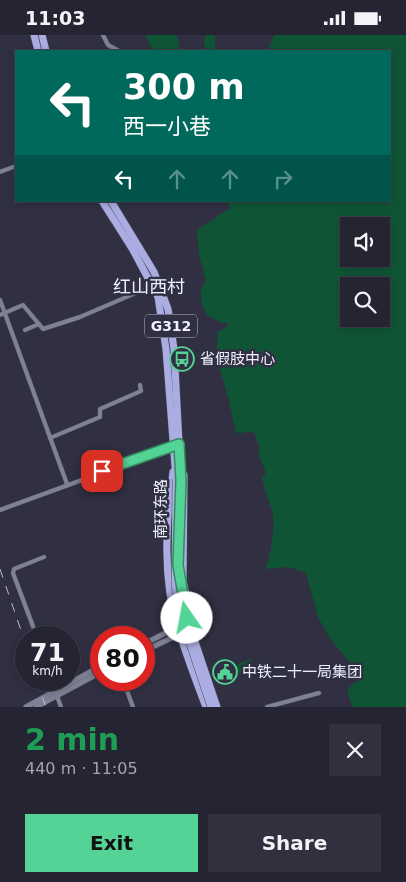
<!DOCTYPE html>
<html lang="en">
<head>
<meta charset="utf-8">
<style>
  body { margin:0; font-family:"DejaVu Sans","Noto Sans SC",sans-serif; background:#30303e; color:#f1f3f6; height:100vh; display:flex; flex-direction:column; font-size:19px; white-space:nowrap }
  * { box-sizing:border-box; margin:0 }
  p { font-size:16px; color:#a3a4ac }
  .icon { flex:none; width:28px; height:28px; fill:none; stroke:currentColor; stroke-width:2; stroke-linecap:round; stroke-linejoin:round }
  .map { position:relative; height:672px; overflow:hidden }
  .sheet { display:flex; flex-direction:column; background:#242432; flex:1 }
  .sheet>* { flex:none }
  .top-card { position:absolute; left:15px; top:15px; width:376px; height:152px; border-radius:0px; box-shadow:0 2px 8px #0003,0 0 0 1px #41414d; background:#00695c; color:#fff; overflow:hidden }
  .tools { position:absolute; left:340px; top:182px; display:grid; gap:10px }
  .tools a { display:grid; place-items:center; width:50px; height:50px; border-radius:0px; background:#242432; box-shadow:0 2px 8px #0003,0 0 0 1px #41414d; font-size:25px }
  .speed { position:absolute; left:15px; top:591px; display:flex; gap:10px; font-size:25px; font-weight:700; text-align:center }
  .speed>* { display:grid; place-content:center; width:65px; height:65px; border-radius:50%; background:#242432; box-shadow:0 2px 8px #0003,0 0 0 1px #41414d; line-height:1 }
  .speed small { font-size:12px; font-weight:400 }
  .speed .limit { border:8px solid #d22; background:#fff; color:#111 }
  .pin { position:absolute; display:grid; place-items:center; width:42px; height:42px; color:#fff; margin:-21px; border-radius:10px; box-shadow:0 2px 8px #0006 }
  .me { position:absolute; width:55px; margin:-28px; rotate:348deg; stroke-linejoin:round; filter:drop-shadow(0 0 4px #0008) }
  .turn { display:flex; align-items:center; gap:18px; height:105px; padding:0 25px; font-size:22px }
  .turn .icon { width:65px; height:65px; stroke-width:2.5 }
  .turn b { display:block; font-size:35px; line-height:42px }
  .lanes { display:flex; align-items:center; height:48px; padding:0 25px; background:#0003; justify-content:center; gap:25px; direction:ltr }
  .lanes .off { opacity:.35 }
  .round { display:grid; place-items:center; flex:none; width:52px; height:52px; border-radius:0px; background:#30303e }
  .headline { display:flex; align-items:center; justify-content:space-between; height:85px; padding:0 25px }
  h1 { font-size:30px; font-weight:700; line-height:38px; color:#1e9e55 }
  .primary-button { display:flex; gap:10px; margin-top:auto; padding:10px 25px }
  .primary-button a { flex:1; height:58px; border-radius:0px; background:#54d396; color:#111; font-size:20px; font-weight:700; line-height:58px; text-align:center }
  .primary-button a+a { background:#30303e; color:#f1f3f6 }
  .status { display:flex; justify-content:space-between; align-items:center; height:35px; padding:0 25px; background:#242432; direction:ltr }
  .status svg { height:14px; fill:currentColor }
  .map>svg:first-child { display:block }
</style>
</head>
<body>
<div class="status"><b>11:03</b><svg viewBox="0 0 49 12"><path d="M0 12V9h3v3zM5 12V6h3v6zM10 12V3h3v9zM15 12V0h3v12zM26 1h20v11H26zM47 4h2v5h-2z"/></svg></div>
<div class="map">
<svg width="406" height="672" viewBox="0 0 406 672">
  <rect width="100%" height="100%" fill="#303042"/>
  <!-- green -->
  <g fill="#105436" fill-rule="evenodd">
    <path d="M145,0h32l3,16h-27z"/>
    <path d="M205,0h10v16h-8l-3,-6z"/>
    <path d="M274,0h132v672h-54l-5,-18 15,-11 -33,-41 -11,-20 -12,-44 -17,-6 -23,2c5,-17 10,-41 6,-58 -3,-12 -8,-22 -10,-34l4,-4 -8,-20 2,-4 -6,-17 -18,1 -7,-32 -10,-35v-4l-3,-5 2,-25 10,-6 -1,-4 -5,1 -15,-8c-6,-10 -10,-26 -1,-34l-7,-26 -2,-25 33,-22 -3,-7h163v-150h-122zM381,191v33h-32v-33zM349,251h32v33h-32z"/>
    <path d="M250,624l4,9 -15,6 -3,-9z"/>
  </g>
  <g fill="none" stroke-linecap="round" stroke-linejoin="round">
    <!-- minor casing -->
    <g stroke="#4c4c5b" stroke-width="5">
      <g id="minor">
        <path d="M103,0l5,10 11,6"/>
        <path d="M0,137l16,-6"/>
        <path d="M0,265l67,184"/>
        <path d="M0,280l23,-10 20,24 37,-12 72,-31"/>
        <path d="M25,295l14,-6"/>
        <path d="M50,403l50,-21v-8l41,-18 -1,-6"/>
        <path d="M0,475l175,-64"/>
        <path d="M37,602l-24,-64 1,-4 30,-12"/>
        <path d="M53,645l4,11"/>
        <path d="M123,645l10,27"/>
        <path d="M57,661l4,11"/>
        <path d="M267,672l52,-14"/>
      </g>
    </g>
    <!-- tertiary casing -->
    <g stroke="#4c4c5b" stroke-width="6">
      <g id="tertiary">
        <path d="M144,609l35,-18"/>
        <path d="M144,616l38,-18"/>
        <path d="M26,672l75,-41"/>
        <path d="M36,672l65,-35"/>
      </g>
    </g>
    <!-- trunk casing -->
    <g stroke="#4c4c5b" stroke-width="8">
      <g id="trunk">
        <path d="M34,0l4,16"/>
        <path d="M42,0l4,16"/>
        <path d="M102,166l31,49 25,47 8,52 10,130"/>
        <path d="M111,166l43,71 14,37 6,40 7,132"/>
        <path d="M173,437c-7,51 -11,106 5,156 8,26 18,53 28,79"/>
        <path d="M184,440l-1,106 11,47"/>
      </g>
    </g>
    <!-- minor -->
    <use href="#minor" stroke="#808195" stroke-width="4"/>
    <!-- tertiary -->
    <use href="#tertiary" stroke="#808195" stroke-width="5"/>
    <!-- trunk -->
    <use href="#trunk" stroke="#abace1" stroke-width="7"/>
    <!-- rail -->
    <g stroke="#bfc0cd" stroke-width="1" stroke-dasharray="9 9" stroke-linecap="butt">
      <path d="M0,534l26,76"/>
      <path d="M36,645l10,27"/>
    </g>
    <!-- trunk-bridge casing -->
    <g stroke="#4c4c5b" stroke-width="8" stroke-linecap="butt">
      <g id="trunk-bridge">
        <path d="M176,444l-1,107 7,34 29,87"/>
        <path d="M180,490l1,-44"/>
        <path d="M180,553l7,30 30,89"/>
      </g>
    </g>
    <!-- trunk-bridge -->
    <use href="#trunk-bridge" stroke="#abace1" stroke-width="7"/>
  </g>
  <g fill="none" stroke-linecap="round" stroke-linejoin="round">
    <!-- route casing -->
    <g stroke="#378962" stroke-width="12">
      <path id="route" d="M102,436l77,-27 2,37 -3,84 9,53"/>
    </g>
    <!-- route -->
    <use href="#route" stroke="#54d396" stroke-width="9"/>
  </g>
  <!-- icons -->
  <defs>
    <g id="bus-ring" transform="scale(1.25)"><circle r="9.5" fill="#303042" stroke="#54d396" stroke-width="1.5"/><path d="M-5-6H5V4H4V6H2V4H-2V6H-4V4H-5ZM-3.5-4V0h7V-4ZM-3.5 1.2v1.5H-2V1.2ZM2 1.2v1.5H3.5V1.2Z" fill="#54d396"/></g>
    <g id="civic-ring" transform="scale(1.25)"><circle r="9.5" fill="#303042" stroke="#54d396" stroke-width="1.5"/><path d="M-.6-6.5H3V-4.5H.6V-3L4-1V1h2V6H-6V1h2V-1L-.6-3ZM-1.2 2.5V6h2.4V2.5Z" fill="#54d396"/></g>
  </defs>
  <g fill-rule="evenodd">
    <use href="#bus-ring" x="182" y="324"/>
    <use href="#civic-ring" x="225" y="637"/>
  </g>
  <g text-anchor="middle" stroke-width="5" stroke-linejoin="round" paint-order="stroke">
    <!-- shield labels -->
    <rect fill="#303042" stroke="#b6b7c4" stroke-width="1" x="145" y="279.5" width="52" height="23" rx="4"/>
    <g font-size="14" font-weight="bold" fill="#f0f1fc">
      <text x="171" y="296">G312</text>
    </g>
    <!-- poi labels -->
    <g font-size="15" fill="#f0f1fc" stroke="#303042" text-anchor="start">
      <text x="200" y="329">省假肢中心</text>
      <text x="242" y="642">中铁二十一局集团</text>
    </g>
    <!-- street labels -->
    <g font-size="15" fill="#f0f1fc" stroke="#303042">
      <text transform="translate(161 474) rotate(-90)" y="5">南环东路</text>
    </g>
    <!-- quarter labels -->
    <g font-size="18" fill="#f0f1fc" stroke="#303042">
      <text x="149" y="258">红山西村</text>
    </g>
  </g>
</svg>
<div class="tools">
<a><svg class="icon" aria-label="sound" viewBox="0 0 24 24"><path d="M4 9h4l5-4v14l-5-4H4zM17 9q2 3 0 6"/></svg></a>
<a><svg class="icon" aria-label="search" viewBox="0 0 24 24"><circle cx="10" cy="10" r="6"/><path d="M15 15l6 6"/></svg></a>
</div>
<div class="speed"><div>71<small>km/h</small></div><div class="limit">80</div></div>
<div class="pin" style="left:102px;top:436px;background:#d93025"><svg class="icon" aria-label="arrive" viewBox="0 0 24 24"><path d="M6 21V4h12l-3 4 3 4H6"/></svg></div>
<svg class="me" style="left:187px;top:583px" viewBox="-20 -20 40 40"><circle r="19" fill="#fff"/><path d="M0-13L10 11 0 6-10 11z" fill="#54d396"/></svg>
<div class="top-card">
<div class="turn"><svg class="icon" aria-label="left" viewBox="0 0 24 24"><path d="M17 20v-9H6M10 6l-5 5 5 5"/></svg><div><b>300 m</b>西一小巷</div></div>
<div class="lanes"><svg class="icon" aria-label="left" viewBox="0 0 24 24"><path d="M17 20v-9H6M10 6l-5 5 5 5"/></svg><svg class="icon off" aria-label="ahead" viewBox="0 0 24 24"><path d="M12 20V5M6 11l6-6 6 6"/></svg><svg class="icon off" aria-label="ahead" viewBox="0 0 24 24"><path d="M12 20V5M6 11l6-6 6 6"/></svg><svg class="icon off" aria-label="right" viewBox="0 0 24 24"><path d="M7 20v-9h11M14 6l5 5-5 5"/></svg></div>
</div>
</div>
<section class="sheet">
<div class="headline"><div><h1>2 min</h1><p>440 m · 11:05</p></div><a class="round"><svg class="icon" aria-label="close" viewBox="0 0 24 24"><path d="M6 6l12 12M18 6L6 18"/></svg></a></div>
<div class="primary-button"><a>Exit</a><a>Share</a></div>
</section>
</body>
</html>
